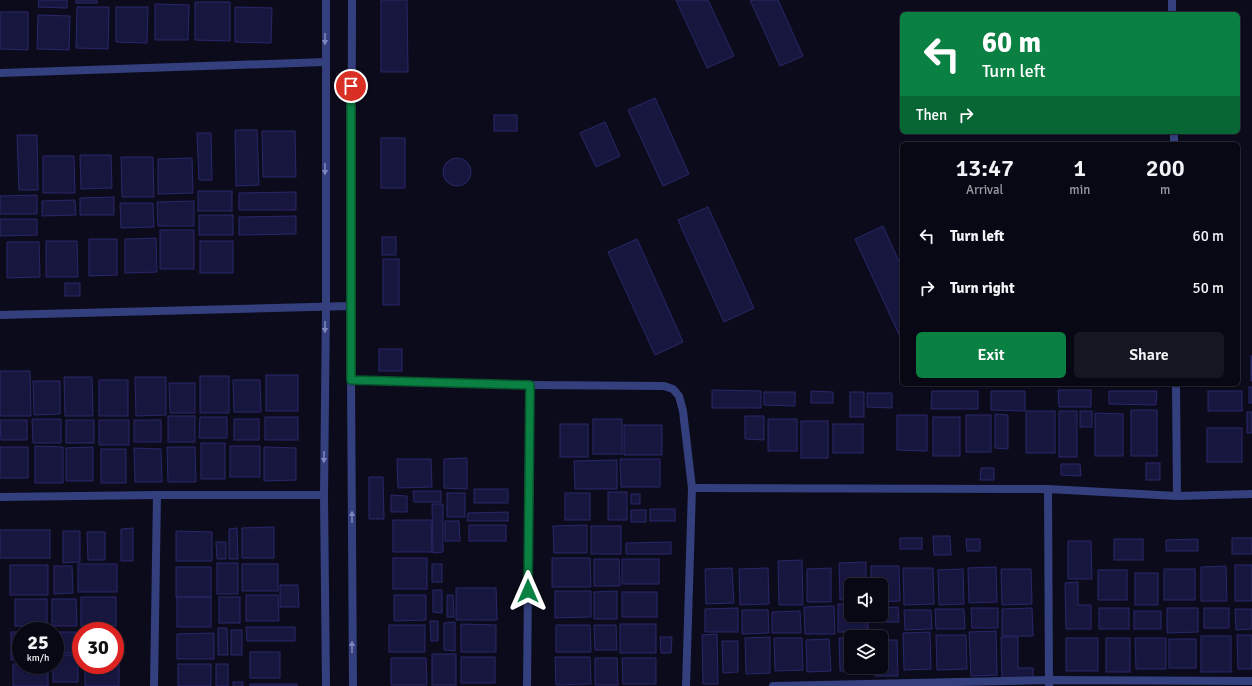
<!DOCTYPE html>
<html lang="en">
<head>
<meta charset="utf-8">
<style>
  body { margin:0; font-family:Signika,sans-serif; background:#161622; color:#f1f3f6; height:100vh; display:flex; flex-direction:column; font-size:15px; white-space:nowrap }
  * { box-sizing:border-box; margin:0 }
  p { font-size:13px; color:#989aa0 }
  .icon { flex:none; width:22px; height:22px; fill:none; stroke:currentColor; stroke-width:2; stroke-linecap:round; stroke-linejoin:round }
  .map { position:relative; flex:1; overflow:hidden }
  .side { position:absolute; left:900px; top:142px; width:340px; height:244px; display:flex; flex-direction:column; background:#080815; border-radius:6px; box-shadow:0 1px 3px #0004,0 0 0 1px #292934 }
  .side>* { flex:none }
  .banner { position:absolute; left:900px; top:12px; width:340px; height:122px; border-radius:6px; box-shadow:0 1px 3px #0004,0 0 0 1px #292934; background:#0b8043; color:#fff; overflow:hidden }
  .buttons { position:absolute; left:844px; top:578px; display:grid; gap:8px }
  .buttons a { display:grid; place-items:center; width:44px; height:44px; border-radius:6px; background:#080815; box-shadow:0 1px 3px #0004,0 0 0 1px #292934; font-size:20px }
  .speed { position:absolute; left:12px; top:622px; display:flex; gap:8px; font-size:20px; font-weight:700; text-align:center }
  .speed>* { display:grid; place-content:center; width:52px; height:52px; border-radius:50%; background:#080815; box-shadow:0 1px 3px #0004,0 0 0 1px #292934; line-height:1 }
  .speed small { font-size:10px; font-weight:400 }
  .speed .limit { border:6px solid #d22; background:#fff; color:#111 }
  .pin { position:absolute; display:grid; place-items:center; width:34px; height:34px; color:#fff; margin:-17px; border:2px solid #fff; border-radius:50%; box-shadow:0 1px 4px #0007 }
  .me { position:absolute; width:44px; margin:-22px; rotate:0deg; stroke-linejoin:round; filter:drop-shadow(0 0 3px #0008) }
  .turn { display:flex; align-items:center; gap:14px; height:84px; padding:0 16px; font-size:18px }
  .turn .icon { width:52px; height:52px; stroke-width:2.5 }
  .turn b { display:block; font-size:28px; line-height:34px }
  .then { display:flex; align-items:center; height:38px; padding:0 16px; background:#0003; gap:8px; font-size:15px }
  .eta { display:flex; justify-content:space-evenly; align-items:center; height:68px; text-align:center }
  .eta b { font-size:24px; font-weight:600; line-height:28px }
  .action { display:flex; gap:8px; margin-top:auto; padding:8px 16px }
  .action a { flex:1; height:46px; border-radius:6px; background:#0b8043; color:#fff; font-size:16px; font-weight:600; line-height:46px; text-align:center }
  .action a+a { background:#161622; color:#f1f3f6 }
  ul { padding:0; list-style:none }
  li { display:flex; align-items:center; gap:12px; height:52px; padding:0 16px }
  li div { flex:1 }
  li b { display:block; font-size:15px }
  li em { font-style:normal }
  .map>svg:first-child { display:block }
</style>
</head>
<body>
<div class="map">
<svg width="1252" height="686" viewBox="0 0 1252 686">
  <rect width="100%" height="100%" fill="#0b0b1c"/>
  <!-- building -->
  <g fill="#17163e" stroke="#28286a">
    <path d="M39,0h28v8l-29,-1z"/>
    <rect x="76" y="0" width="21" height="3"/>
    <path d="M381,0h26l1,72h-27z"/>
    <path d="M676,0h32l26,56 -27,12z"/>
    <path d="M750,0h28l25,56 -23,10z"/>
    <path d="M195,2h35v39l-35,-1z"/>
    <path d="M155,4l34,1 -1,35h-33z"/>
    <path d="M77,7h32l-1,42 -32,-1z"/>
    <path d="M116,7h32l-1,36 -31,-1z"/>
    <path d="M235,7l37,1 -1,35 -36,-1z"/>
    <path d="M0,12h28v38l-28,-1z"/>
    <path d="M38,15l32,1 -1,34 -32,-1z"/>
    <path d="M655,98l34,76 -26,12 -35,-76z"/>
    <rect x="494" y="115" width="23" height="16"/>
    <path d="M605,122l15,34 -24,11 -16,-34z"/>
    <path d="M235,130h22l2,55 -23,1z"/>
    <path d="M262,131h33l1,46h-33z"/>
    <path d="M197,133h14l1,47h-13z"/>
    <path d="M17,135h20l1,55h-19z"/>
    <rect x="381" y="138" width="24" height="50"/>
    <path d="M80,155h31l1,33 -31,1z"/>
    <path d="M43,156h31l1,37h-32z"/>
    <path d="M121,157h32l1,40h-32z"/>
    <path d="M192,158l1,35 -35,1v-35z"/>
    <circle cx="457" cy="172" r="14"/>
    <rect x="198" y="191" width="34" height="20"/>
    <path d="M296,192v18h-57v-17z"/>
    <path d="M37,195v19h-37v-18z"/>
    <path d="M114,197v18h-34v-17z"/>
    <path d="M75,200l1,15 -34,1v-15z"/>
    <path d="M194,201v25h-36l-1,-24z"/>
    <path d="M120,203h33l1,24 -33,1z"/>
    <path d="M708,207l46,101 -30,14 -46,-102z"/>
    <rect x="199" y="215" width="34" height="20"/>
    <path d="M296,216v18l-57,1v-18z"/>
    <path d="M0,219h37v16l-37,1z"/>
    <path d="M883,226l19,42v73l-47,-102z"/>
    <rect x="160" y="230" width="34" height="39"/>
    <rect x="382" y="237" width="14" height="18"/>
    <path d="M156,238l1,34 -32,1v-34z"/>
    <path d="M89,239h28v36l-28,1z"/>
    <path d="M637,239l46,103 -28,13 -47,-103z"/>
    <path d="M46,241h31l1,36h-32z"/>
    <rect x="200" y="241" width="33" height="32"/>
    <path d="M7,242h32l1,35 -33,1z"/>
    <rect x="383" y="259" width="16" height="46"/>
    <rect x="65" y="283" width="15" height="13"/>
    <rect x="379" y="349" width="23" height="22"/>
    <rect x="1251" y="356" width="1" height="25"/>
    <path d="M0,371h30l1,45h-31z"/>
    <rect x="266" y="375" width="32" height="36"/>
    <rect x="200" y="376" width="29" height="37"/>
    <path d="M64,377h28l1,39h-28z"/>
    <path d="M135,377h31v38l-30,1z"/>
    <rect x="99" y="380" width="29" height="36"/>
    <path d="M233,380h27l1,32h-27z"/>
    <path d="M33,381h27v33l-26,1z"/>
    <path d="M169,383h26v30h-25z"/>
    <rect x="1249" y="387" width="3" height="16"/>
    <path d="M712,390l49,1v17h-49z"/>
    <path d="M1058,390h33v17h-32z"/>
    <path d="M811,391l22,1v11h-22z"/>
    <path d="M932,391h46v18h-47z"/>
    <path d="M991,391h34v20l-34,-1z"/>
    <path d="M1109,391h48l-1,14 -47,-1z"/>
    <rect x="1208" y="391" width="34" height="20"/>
    <path d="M764,392h31v14l-31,-1z"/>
    <rect x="850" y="392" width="14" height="25"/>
    <path d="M867,393h25v15l-25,-1z"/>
    <rect x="1131" y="410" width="26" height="46"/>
    <rect x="1026" y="411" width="29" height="42"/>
    <rect x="1059" y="411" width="18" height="46"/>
    <rect x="1080" y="411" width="12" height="16"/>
    <rect x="1247" y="412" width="5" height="21"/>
    <path d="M1095,413l28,1v42h-28z"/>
    <path d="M995,414l13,1v34l-13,-1z"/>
    <path d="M897,415h30v36l-30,-1z"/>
    <rect x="966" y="415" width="25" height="37"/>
    <rect x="168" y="416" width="27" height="26"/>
    <path d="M745,416h19v24l-19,-1z"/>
    <path d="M200,417h27v21h-28z"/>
    <rect x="265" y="417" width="33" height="23"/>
    <rect x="933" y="417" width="27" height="39"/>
    <path d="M32,419h29v24h-28z"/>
    <rect x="234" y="419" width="25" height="21"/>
    <rect x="593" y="419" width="29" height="35"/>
    <rect x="768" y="419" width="29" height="32"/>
    <path d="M0,420h27v20h-26z"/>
    <rect x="66" y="420" width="28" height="23"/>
    <rect x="99" y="420" width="30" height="25"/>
    <rect x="134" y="420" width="27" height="22"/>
    <rect x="801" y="421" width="27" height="37"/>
    <rect x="560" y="424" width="28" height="33"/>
    <rect x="833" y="424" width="30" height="29"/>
    <rect x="624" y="425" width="38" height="30"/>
    <rect x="1207" y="428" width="35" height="34"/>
    <rect x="201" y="443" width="24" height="36"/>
    <path d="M35,446l28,1v36h-28z"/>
    <rect x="230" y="446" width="30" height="31"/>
    <rect x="0" y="447" width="28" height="31"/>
    <path d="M93,447v34h-27v-33z"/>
    <path d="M167,447h28l1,35h-28z"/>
    <path d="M264,447l32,1v32l-32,1z"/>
    <path d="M134,448l27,1 1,33h-27z"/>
    <rect x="101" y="449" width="25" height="34"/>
    <path d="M467,458v31l-23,-1v-29z"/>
    <path d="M397,459h34l1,28 -34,1z"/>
    <path d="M620,459h40v28h-39z"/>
    <path d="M617,460v29h-42l-1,-28z"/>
    <rect x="1146" y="463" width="14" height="17"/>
    <path d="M1061,464h19l1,12 -20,-1z"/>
    <path d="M981,468h13v12h-14z"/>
    <path d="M369,477h14l1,42h-15z"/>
    <rect x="474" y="489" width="34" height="14"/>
    <path d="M413,491h28v11h-27z"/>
    <rect x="608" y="492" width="19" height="28"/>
    <rect x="447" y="493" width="18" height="24"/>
    <rect x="565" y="493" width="25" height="27"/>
    <rect x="631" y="494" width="9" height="10"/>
    <path d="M391,495l16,1v16h-16z"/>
    <path d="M432,504h11v48l-10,1z"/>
    <rect x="650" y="509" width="25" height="12"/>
    <rect x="631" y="510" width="15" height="12"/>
    <path d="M508,512v9h-41l1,-8z"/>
    <path d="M393,520h38l1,32h-39z"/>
    <path d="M445,521h14l1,20h-15z"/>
    <rect x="469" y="525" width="37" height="16"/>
    <path d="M587,525v28h-33l-1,-27z"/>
    <rect x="591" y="526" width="30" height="28"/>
    <path d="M274,527v31h-32v-30z"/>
    <path d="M133,528v33h-12v-32z"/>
    <path d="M237,528l1,31h-9v-30z"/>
    <rect x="0" y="530" width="50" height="28"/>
    <path d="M63,531h17v31l-17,1z"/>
    <path d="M176,531l36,1v29h-36z"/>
    <path d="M87,532h18v28h-17z"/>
    <path d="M933,536h17l1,19h-17z"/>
    <rect x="900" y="538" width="22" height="11"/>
    <rect x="1232" y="538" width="20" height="16"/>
    <path d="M966,539h14v12h-13z"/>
    <rect x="1114" y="539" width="29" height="21"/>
    <path d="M1198,539v12h-32v-11z"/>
    <path d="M1068,541h23l1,38h-24z"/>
    <path d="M216,542h10v17h-9z"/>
    <path d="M671,542v12h-45v-11z"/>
    <rect x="393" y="558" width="34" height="31"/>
    <path d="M552,558h38l1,29h-39z"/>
    <path d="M594,559h25l1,27h-26z"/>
    <rect x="622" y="559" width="37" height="25"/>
    <path d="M802,560l1,45h-24l-1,-44z"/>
    <path d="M866,562v23h-15v14l-11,1 -1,-37z"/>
    <rect x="217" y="563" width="21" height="31"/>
    <rect x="78" y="564" width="39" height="28"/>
    <rect x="242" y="564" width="36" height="27"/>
    <rect x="432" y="564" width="10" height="18"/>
    <rect x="10" y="565" width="38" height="30"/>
    <rect x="1235" y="565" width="17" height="36"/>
    <path d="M54,566h18l1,27 -19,1z"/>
    <path d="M871,566h28l1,35 -19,1v-17h-10z"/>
    <path d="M1226,566l1,35h-26v-34z"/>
    <rect x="176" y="567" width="35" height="30"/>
    <path d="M996,567l1,35 -28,1 -1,-35z"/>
    <path d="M732,568l2,35 -28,1 -1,-35z"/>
    <path d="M768,568l1,36 -29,1 -1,-36z"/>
    <path d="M831,568v34h-24v-33z"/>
    <path d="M903,568h30l1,36 -30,1z"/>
    <path d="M963,569l1,35 -25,1 -1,-35z"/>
    <path d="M1001,569h30l1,35 -30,1z"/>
    <rect x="1164" y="569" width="31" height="31"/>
    <rect x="1098" y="570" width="29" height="30"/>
    <rect x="1135" y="573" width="23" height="32"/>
    <path d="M1078,582v23h13v24h-25l-1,-46z"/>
    <path d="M280,585h18l1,22h-19z"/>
    <path d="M456,588h40l1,32h-41z"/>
    <path d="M433,590h9v23l-9,-1z"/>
    <path d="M555,591h36v26l-36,1z"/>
    <path d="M617,591v28h-23v-27z"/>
    <rect x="622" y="592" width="35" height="25"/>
    <path d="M246,595h32l1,26h-33z"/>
    <path d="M394,595h32v25l-32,1z"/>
    <path d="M447,595h6l1,22h-7z"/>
    <rect x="81" y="597" width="35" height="29"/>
    <rect x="177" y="597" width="34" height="30"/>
    <rect x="219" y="597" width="21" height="26"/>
    <rect x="15" y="599" width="32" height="27"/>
    <path d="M52,599h24l1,27h-25z"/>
    <path d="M838,604h13v11h17v17h-30z"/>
    <path d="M834,606l1,28h-30l-1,-27z"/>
    <path d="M898,607l1,15h-27l-1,-7h10v-7z"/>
    <path d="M738,608v24h-33v-23z"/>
    <path d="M971,608h27v20h-26z"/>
    <path d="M1032,608l1,28h-31v-27z"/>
    <rect x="1099" y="608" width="30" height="21"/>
    <path d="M1167,608h31v24l-31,1z"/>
    <rect x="1204" y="608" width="25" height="20"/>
    <path d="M935,609h29l1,20h-29z"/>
    <path d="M1235,609h17v20l-16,1z"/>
    <path d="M742,610h26l1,23 -27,1z"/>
    <path d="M904,610h27l1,19 -27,1z"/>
    <path d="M800,611l1,22h-29v-21z"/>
    <rect x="1134" y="611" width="27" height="18"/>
    <path d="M430,621h8v20h-7z"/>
    <path d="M455,622v29l-11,-1v-27z"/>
    <path d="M461,624l35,1v27h-35z"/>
    <rect x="620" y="624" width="36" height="29"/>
    <rect x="389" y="625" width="36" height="27"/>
    <path d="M556,625h34l1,27h-35z"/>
    <path d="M594,625h22l1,25h-22z"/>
    <path d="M246,627h49v14h-48z"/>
    <path d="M218,628h9l1,27h-10z"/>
    <rect x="231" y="630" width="11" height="25"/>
    <path d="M996,631l1,44 -26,1 -2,-44z"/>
    <rect x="11" y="632" width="10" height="28"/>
    <rect x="55" y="632" width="21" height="21"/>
    <path d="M930,632l1,37 -27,1 -1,-37z"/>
    <path d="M214,633v26h-37v-25z"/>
    <path d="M717,634l1,50h-15l-1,-49z"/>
    <path d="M936,635h30l1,34 -30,1z"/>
    <path d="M1237,635h15v34h-14z"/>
    <rect x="1201" y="636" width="30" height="36"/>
    <path d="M660,637h12l-1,16h-10z"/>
    <path d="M770,637v36l-24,1 -1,-36z"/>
    <path d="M1001,637h17v31h15v11l-31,1z"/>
    <path d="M774,638h28l1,32 -28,1z"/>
    <path d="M839,638h12v29h16v3l-27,1z"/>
    <rect x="1066" y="638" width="32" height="33"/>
    <rect x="1106" y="638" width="24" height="34"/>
    <path d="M1135,638h31v31h-30z"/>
    <path d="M829,639l2,32 -24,1 -1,-32z"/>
    <rect x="1169" y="639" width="27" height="29"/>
    <path d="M881,640h16l1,36h-23v-9h6z"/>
    <path d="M722,641h16v31l-15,1z"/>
    <rect x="250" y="652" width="30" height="26"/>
    <rect x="432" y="654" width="24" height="31"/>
    <path d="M55,655h23v27h-25v-17h2z"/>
    <rect x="461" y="657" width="34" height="26"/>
    <path d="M555,657h35l1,27 -35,1z"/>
    <path d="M391,658h35l1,27h-36z"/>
    <path d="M595,658h22l1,27h-23z"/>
    <path d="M622,658h34v26h-33z"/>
    <path d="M115,662h4v24h-34v-21h30z"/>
    <path d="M13,664l35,1v21h-35z"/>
    <rect x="178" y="664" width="33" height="22"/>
    <rect x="216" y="664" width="12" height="22"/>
    <rect x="233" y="682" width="10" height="4"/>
    <rect x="250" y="684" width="47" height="2"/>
  </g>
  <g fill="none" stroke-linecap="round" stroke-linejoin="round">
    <!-- minor -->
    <g stroke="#343f7d" stroke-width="8">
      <path d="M1172,0v14"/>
      <path d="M0,73l325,-11"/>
      <path d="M1174,132v12"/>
      <path d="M0,315l351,-9"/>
      <path d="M351,380l179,5 134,1 9,3 6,7 4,15 9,77 -6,198"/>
      <path d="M1176,384l1,112"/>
      <path d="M692,488l356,1 129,7 75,-2"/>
      <path d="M1048,489l1,197"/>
      <path d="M0,497l157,-2h167"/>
      <path d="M154,686l3,-191"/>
      <path d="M527,686l3,-301"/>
      <path d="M773,686l276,-6 203,1"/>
    </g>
    <!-- tertiary -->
    <g stroke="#343f7d" stroke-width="8">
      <path d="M326,0v307l-2,188 2,191"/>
      <path d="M352,0l-1,380 2,306"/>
    </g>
  </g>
  <!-- one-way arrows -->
  <defs><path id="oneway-solid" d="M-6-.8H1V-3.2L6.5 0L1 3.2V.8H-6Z"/></defs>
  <g fill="#7d84be">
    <use href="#oneway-solid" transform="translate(325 39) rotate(91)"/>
    <use href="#oneway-solid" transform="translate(325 169) rotate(90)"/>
    <use href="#oneway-solid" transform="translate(325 327) rotate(91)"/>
    <use href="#oneway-solid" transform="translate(324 457) rotate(91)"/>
    <use href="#oneway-solid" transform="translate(352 517) rotate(-90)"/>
    <use href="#oneway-solid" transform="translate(352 647) rotate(-90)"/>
  </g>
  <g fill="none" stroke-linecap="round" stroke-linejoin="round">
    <!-- route casing -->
    <g stroke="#07532c" stroke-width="10">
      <path id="route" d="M351,86v294l179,5 -2,206"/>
    </g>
    <!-- route -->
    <use href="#route" stroke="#0b8043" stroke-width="7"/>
  </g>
</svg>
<div class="buttons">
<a><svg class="icon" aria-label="sound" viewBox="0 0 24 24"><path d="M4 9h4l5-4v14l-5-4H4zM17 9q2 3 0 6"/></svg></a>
<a><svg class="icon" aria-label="layers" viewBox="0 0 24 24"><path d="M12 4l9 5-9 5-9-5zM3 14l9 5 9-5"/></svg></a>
</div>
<div class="speed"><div>25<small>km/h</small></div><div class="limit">30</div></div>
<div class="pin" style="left:351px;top:86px;background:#d93025"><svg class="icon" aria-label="arrive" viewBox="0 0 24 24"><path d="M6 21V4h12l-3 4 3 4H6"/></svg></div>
<svg class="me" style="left:528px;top:591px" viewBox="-20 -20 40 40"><path d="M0-17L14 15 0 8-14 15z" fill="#0b8043" stroke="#fff" stroke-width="4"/></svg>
<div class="banner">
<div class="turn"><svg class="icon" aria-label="left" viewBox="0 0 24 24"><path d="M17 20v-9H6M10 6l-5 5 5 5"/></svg><div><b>60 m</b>Turn left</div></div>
<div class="then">Then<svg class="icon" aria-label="right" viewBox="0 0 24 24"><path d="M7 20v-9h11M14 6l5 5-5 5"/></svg></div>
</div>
<section class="side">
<div class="eta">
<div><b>13:47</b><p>Arrival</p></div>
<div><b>1</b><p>min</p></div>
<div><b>200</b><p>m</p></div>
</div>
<ul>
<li><svg class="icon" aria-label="left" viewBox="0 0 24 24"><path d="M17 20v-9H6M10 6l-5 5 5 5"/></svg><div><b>Turn left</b></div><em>60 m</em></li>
<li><svg class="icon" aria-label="right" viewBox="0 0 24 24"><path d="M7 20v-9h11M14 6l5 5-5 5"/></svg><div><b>Turn right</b></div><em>50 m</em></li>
</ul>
<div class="action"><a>Exit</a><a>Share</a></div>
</section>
</div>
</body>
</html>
